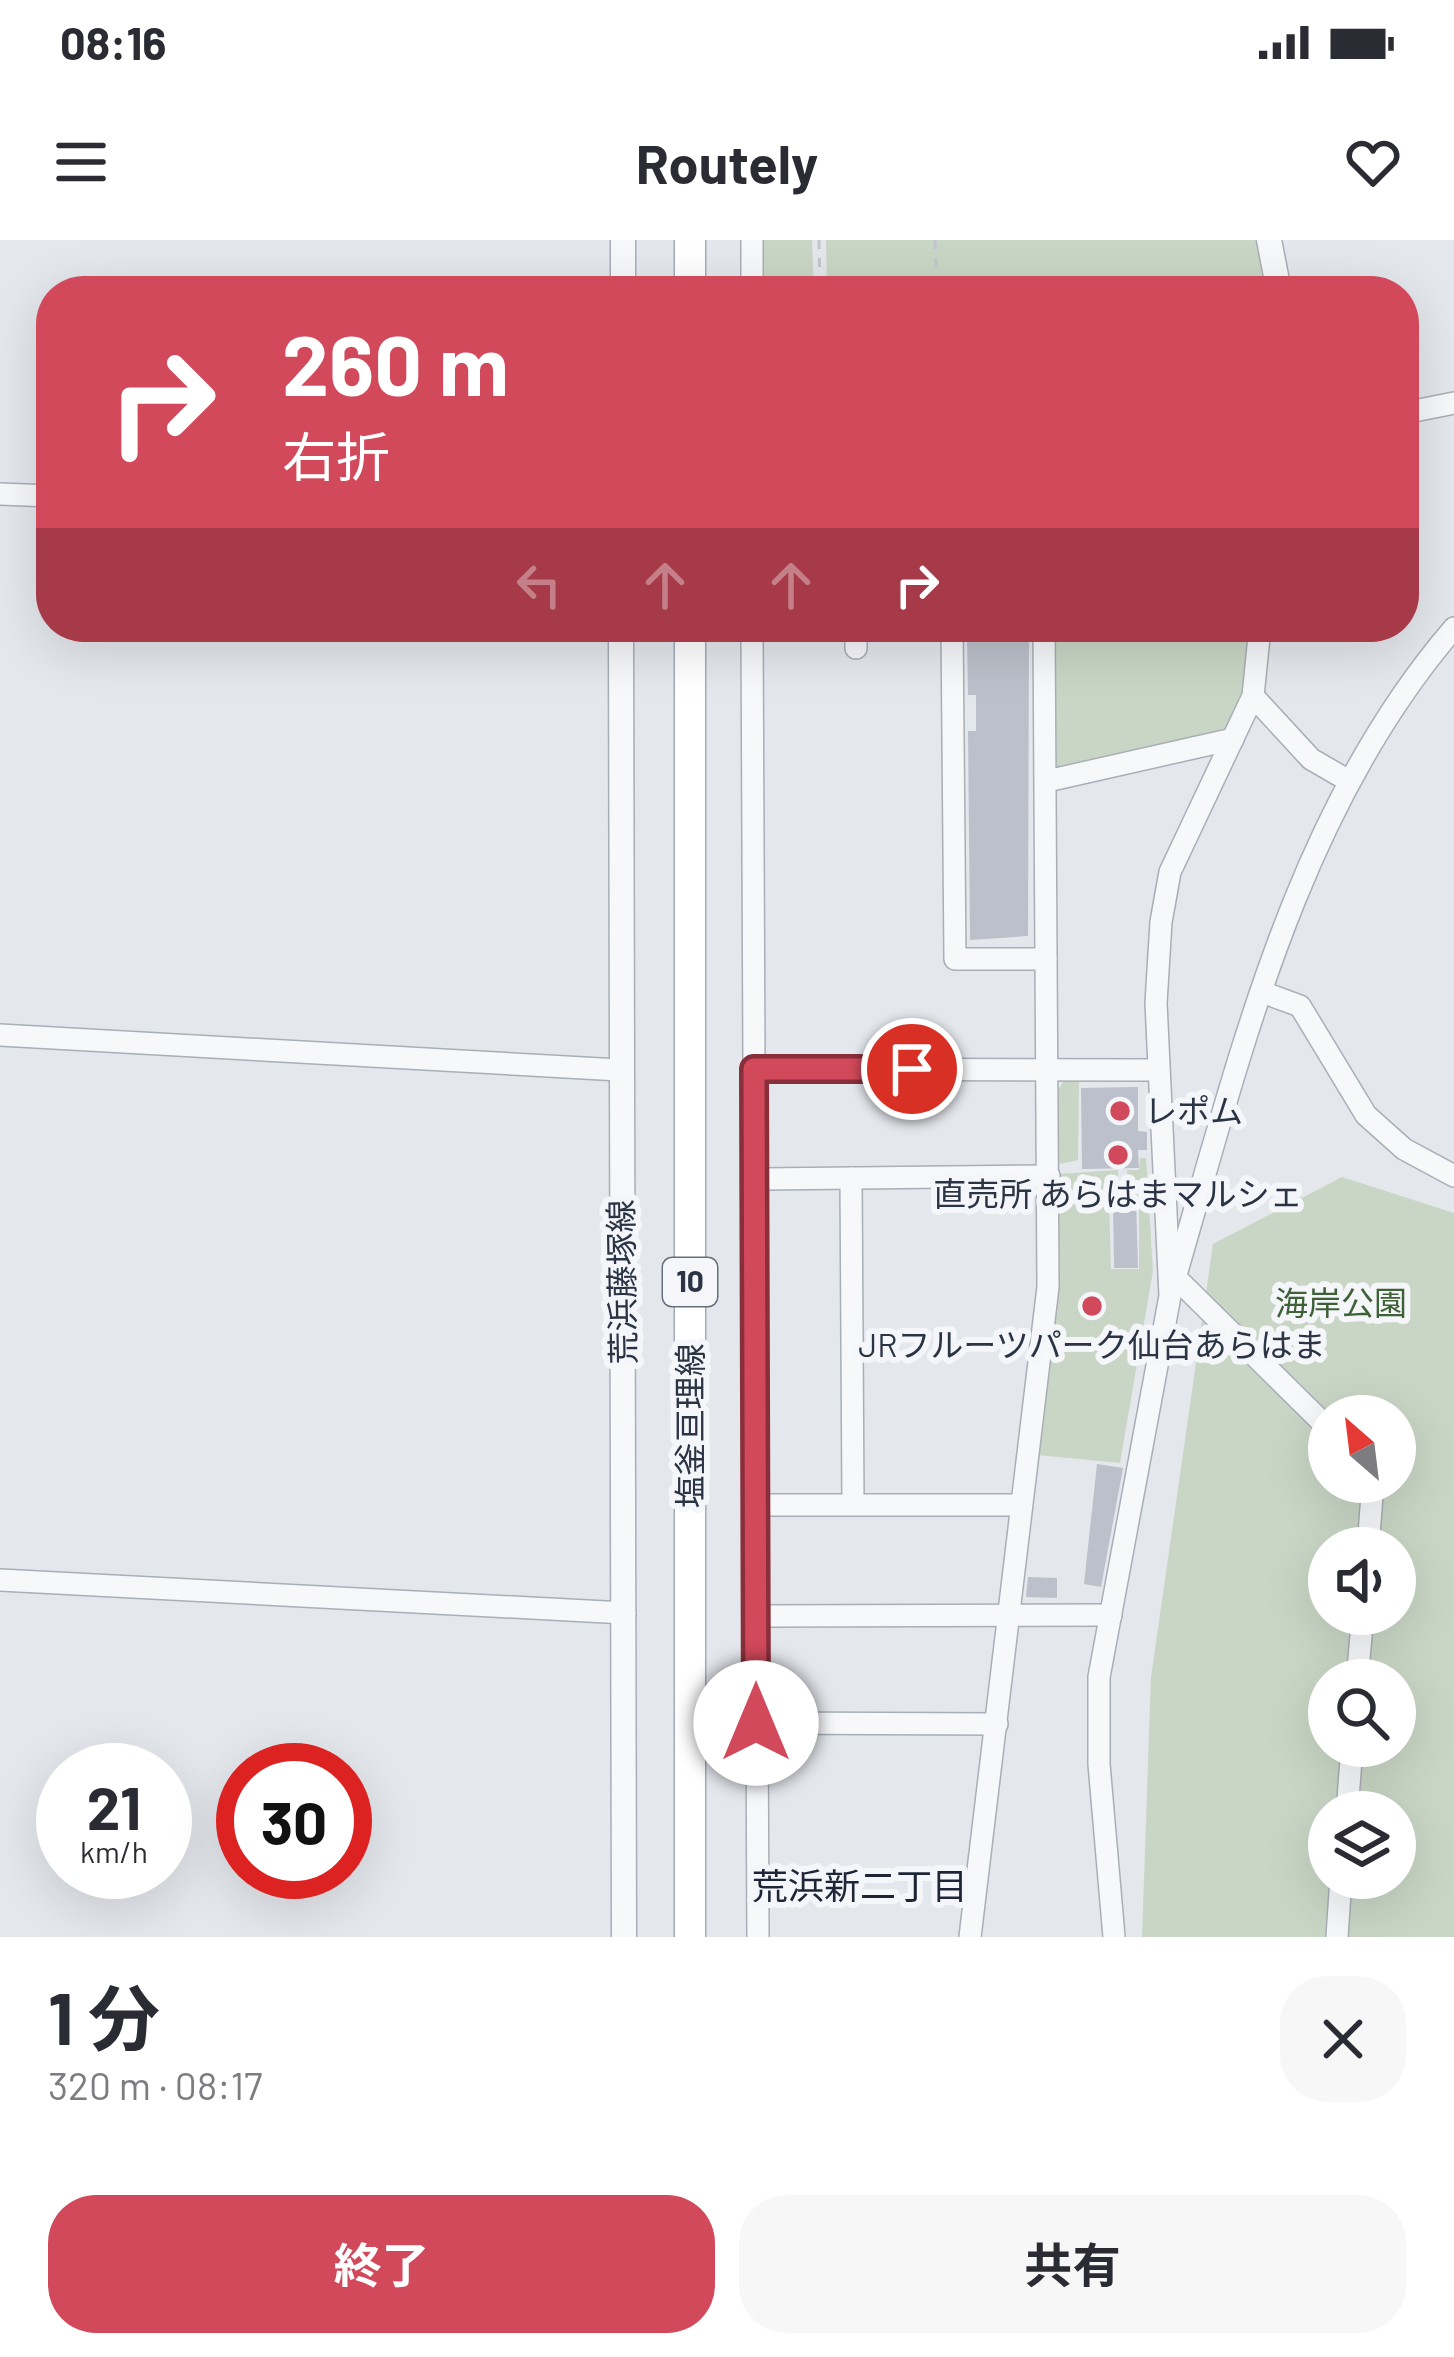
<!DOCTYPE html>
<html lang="ja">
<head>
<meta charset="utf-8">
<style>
  body { margin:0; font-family:Barlow,"Noto Sans JP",sans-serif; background:#f7f7f7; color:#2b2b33; height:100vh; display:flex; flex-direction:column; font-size:45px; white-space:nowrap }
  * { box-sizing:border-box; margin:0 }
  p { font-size:39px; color:#7c7c81 }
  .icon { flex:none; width:66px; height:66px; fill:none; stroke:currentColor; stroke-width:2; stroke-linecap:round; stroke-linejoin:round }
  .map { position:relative; height:1697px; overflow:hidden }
  .drawer { display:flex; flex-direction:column; background:#fff; flex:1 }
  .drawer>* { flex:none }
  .hud { position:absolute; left:36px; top:36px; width:1383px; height:366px; border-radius:48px; box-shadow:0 12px 48px #0002; background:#d1495b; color:#fff; overflow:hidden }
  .needle { width:78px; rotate:332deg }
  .controls { position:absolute; left:1308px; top:1155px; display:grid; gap:24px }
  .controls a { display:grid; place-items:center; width:108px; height:108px; border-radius:50%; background:#fff; box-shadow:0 12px 48px #0002; font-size:60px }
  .speed { position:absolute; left:36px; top:1503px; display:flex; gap:24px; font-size:60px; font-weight:700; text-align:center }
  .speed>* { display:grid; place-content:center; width:156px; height:156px; border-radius:50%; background:#fff; box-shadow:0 12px 48px #0002; line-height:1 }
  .speed small { font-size:30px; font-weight:400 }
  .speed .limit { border:18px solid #d22; background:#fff; color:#111 }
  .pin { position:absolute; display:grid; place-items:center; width:102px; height:102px; color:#fff; margin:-51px; border:6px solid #fff; border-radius:50%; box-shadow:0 3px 12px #0007 }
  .me { position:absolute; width:132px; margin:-66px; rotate:0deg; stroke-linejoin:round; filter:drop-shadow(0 0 9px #0008) }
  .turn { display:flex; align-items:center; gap:42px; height:252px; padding:0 48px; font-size:54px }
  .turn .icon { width:156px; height:156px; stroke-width:2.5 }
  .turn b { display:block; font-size:84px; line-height:102px }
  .lanes { display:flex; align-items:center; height:114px; padding:0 48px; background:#0003; justify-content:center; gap:60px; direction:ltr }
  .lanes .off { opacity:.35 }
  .round { display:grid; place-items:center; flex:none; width:126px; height:126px; border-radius:48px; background:#f7f7f7 }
  .overview { display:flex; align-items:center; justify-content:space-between; height:204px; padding:0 48px }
  h1 { font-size:72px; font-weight:700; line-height:90px }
  .cta { display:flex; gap:24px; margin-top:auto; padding:24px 48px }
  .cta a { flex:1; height:138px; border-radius:48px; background:#d1495b; color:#fff; font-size:48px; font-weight:700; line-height:138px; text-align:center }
  .cta a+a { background:#f7f7f7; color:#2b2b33 }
  .status { display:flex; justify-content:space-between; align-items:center; height:84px; padding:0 60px; background:#fff; direction:ltr }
  .status svg { height:33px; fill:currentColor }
  header { display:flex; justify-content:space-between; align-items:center; height:156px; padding:0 48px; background:#fff; font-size:54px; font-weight:700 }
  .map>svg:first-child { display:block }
</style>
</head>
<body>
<div class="status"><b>08:16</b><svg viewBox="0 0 49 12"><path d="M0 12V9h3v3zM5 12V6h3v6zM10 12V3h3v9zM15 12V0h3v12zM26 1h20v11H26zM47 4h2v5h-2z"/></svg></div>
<header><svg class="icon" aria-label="menu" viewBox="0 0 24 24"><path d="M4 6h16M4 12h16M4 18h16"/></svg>Routely<svg class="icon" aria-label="heart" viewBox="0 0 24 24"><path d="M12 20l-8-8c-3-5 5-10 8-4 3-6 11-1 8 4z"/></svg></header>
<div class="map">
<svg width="1454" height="1697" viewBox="0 0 1454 1697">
  <rect width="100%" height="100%" fill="#e4e7ec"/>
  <!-- green -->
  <g fill="#c9d6c5" fill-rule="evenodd">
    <path d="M763,0h49l2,51h-51z"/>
    <path d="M826,0h430l11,51h-440z"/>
    <path d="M1048,387h208l-9,59 -17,40 -36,15 -136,33 -10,-8z"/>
    <path d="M1079,838l-1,82 -22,5v-72l9,-14z"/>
    <path d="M1140,918h6l7,113 -33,192 -83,-8 19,-281 62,-4 1,30h-10l2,69h28v-68l-10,-2 -2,-29h12z"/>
    <path d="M1342,937l112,36v724h-312l9,-260 62,-433zM1329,1176h66v66h-66zM1329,1308h66v66h-66zM1329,1440h66v66h-66zM1329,1572h66v66h-66z"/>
  </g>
  <!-- building -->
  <g fill="#bbc0ca">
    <path d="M967,393h62l-1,303 -58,4 -2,-209h8v-36h-8z"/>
    <path d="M1138,847v44l9,1v18h-9l1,18 -57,1 -1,-81z"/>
    <path d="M1113,961h23l2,67h-24z"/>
    <path d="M1097,1224l26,4 -22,119 -17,-3z"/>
    <path d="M1028,1337l29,1v20l-31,-1z"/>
  </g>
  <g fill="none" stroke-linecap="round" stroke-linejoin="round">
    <!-- minor casing -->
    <g stroke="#a9aeb7" stroke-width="24">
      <g id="minor">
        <path d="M752,51v-51"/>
        <path d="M1404,173l50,-10"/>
        <path d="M0,254l51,2"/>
        <path d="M752,387l6,1310"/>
        <path d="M856,387v21"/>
        <path d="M952,387l3,332h91"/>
        <path d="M1253,456l58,63 38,22"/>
        <path d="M1047,541l186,-42"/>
        <path d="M1262,752l38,14 66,109 38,34 50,27"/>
        <path d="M0,795l619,35"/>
        <path d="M754,829l404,1"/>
        <path d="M851,938l2,324"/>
        <path d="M754,939l295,-3"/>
        <path d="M1175,1038c66,-225 122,-468 279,-650"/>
        <path d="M1176,1038l153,151"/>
        <path d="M755,1265h266"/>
        <path d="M1368,1308l5,-66"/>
        <path d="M0,1340l625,33"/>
        <path d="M755,1376l356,-1"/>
        <path d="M1357,1440l6,-66"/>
        <path d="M756,1483l241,1"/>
        <path d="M1347,1572l5,-66"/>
        <path d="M970,1697l78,-650 -4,-660"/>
        <path d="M1114,1697l-15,-173v-87l71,-381 -14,-293 5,-81 9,-50 83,-176 7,-69"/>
        <path d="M1337,1697l4,-59"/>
      </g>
    </g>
    <!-- tertiary casing -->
    <g stroke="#a9aeb7" stroke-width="27">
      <g id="tertiary">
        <path d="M1269,0l10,51"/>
        <path d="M623,51v-51"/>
        <path d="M621,387l3,1310"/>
      </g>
    </g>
    <!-- primary casing -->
    <g stroke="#a3abb8" stroke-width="33">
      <g id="primary">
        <path d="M690,51v-51"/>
        <path d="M690,387v1310"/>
      </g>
    </g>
    <!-- path -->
    <g stroke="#c2c5cb" stroke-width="3" stroke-dasharray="9 9" stroke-linecap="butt">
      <path d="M819,0l1,51"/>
      <path d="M935,0l2,51"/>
    </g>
    <!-- minor -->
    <use href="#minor" stroke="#f7f8fa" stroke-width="21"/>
    <!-- tertiary -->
    <use href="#tertiary" stroke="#f7f8fa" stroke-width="24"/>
    <!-- primary -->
    <use href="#primary" stroke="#fff" stroke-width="30"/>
  </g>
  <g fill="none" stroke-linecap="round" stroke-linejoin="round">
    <!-- route casing -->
    <g stroke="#882f3b" stroke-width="30">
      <path id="route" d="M756,1483l-2,-654h158"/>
    </g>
    <!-- route -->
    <use href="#route" stroke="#d1495b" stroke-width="21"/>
  </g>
  <!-- markers -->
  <g fill="#d1495b" stroke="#f4f6f9" stroke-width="4.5">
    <circle cx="1120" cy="871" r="12"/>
    <circle cx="1118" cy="915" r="12"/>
    <circle cx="1092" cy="1066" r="12"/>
  </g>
  <g text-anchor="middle" stroke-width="12" stroke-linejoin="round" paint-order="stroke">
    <!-- shield labels -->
    <rect fill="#f4f6f9" stroke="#676e7b" stroke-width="3" x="663" y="1018" width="54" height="48" rx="9"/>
    <g font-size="30" font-weight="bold" fill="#2b3445">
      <text x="690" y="1052">10</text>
    </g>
    <!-- poi labels -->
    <g font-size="33" fill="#2b3445" stroke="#f4f6f9">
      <text x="1144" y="883" text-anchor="start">レポム</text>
      <text x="1118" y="966">直売所 あらはまマルシェ</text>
      <text x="1092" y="1117">JRフルーツパーク仙台あらはま</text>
    </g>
    <!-- street labels -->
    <g font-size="33" fill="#2b3445" stroke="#f4f6f9">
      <text transform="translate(622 1042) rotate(-91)" y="12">荒浜藤塚線</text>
      <text transform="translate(690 1186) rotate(-90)" y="12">塩釜亘理線</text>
    </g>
    <!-- park labels -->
    <g font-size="33" fill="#3f6138" stroke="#f4f6f9">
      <text x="1341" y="1075">海岸公園</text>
    </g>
    <!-- neighbourhood labels -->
    <g font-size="36" fill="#1d2536" stroke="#f4f6f9">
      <text x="860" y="1659">荒浜新二丁目</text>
    </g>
  </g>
</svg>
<div class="controls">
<a><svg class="needle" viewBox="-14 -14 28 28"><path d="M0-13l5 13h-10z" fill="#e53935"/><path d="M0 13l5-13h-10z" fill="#7c7c81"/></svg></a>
<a><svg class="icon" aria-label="sound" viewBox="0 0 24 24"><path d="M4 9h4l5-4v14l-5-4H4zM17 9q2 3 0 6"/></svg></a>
<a><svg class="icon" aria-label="search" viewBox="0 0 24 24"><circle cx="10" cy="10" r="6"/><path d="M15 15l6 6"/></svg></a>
<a><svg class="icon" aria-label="layers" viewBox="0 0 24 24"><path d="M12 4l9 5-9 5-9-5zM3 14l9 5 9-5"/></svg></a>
</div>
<div class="speed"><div>21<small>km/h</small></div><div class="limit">30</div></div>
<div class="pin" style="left:912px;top:829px;background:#d93025"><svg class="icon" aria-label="arrive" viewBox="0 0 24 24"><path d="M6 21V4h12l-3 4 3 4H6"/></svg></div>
<svg class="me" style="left:756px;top:1483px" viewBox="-20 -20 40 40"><circle r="19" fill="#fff"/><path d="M0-13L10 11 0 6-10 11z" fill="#d1495b"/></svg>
<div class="hud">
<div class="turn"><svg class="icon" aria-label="right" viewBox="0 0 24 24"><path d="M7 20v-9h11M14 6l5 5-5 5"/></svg><div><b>260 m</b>右折</div></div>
<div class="lanes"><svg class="icon off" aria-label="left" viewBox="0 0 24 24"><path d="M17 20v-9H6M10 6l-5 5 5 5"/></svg><svg class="icon off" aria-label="ahead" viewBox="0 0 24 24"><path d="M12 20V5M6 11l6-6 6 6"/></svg><svg class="icon off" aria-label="ahead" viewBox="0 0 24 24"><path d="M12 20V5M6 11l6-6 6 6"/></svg><svg class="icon" aria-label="right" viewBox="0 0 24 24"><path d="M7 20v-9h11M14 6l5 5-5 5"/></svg></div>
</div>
</div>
<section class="drawer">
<div class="overview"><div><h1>1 分</h1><p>320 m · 08:17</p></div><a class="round"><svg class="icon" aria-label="close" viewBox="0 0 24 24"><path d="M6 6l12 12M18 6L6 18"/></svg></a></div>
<div class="cta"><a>終了</a><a>共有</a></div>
</section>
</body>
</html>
